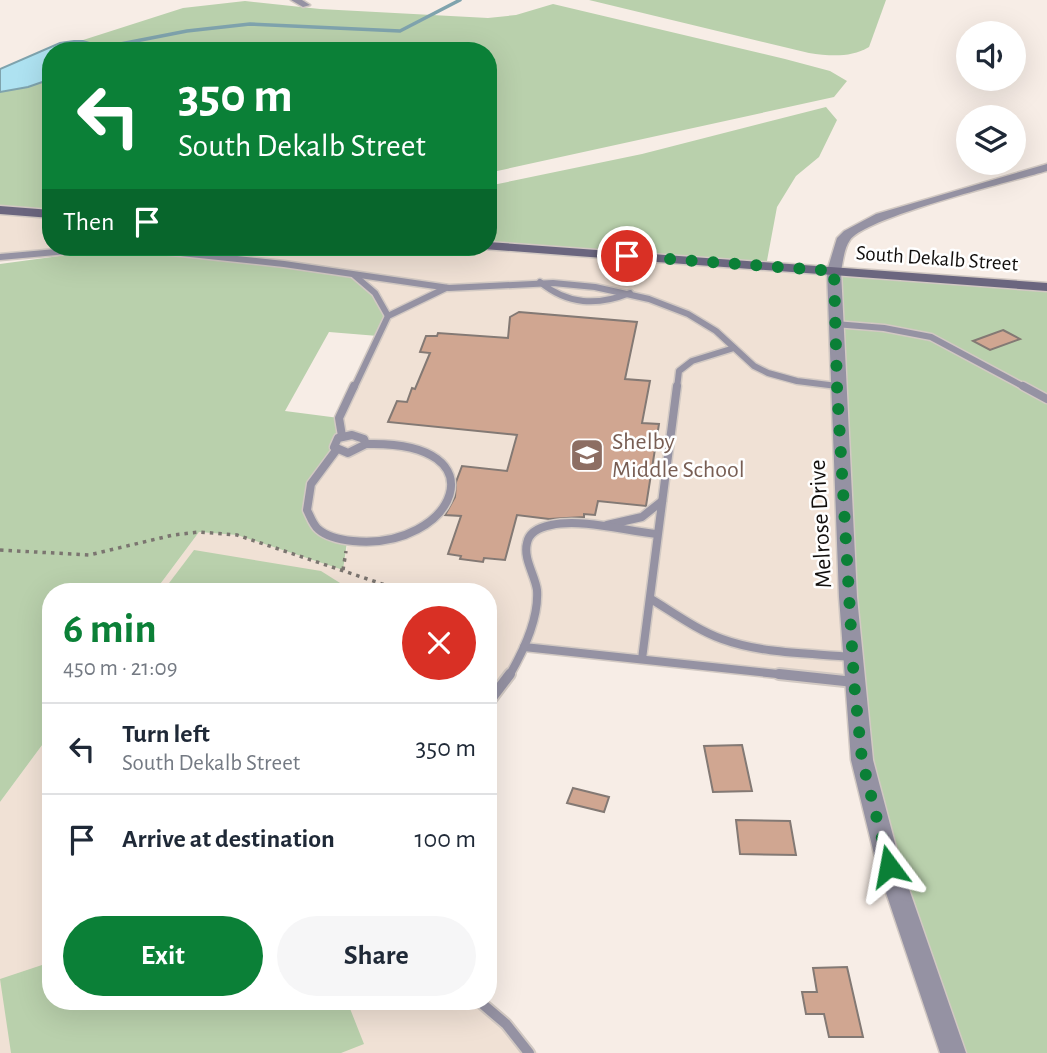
<!DOCTYPE html>
<html lang="en">
<head>
<meta charset="utf-8">
<style>
  body { margin:0; font-family:"Alegreya Sans",sans-serif; background:#f6f6f7; color:#1f2937; height:100vh; display:flex; flex-direction:column; font-size:26px; white-space:nowrap }
  * { box-sizing:border-box; margin:0 }
  p { font-size:23px; color:#747a83 }
  .icon { flex:none; width:38px; height:38px; fill:none; stroke:currentColor; stroke-width:2; stroke-linecap:round; stroke-linejoin:round }
  .map { position:relative; flex:1; overflow:hidden }
  .details { position:absolute; left:42px; top:583px; width:455px; height:427px; display:flex; flex-direction:column; background:#fff; border-radius:28px; box-shadow:0 7px 28px #0002 }
  .details>* { flex:none }
  .hud { position:absolute; left:42px; top:42px; width:455px; height:214px; border-radius:28px; box-shadow:0 7px 28px #0002; background:#0b8037; color:#fff; overflow:hidden }
  .tools { position:absolute; left:956px; top:21px; display:grid; gap:14px }
  .tools a { display:grid; place-items:center; width:70px; height:70px; border-radius:50%; background:#fff; box-shadow:0 7px 28px #0002; font-size:35px }
  .pin { position:absolute; display:grid; place-items:center; width:60px; height:60px; color:#fff; margin:-30px; border:4px solid #fff; border-radius:50%; box-shadow:0 2px 7px #0007 }
  .me { position:absolute; width:77px; margin:-38px; rotate:347deg; stroke-linejoin:round; filter:drop-shadow(0 0 5px #0008) }
  .turn { display:flex; align-items:center; gap:24px; height:147px; padding:0 21px; font-size:32px }
  .turn .icon { width:91px; height:91px; stroke-width:2.5 }
  .turn b { display:block; font-size:49px; line-height:60px }
  .then { display:flex; align-items:center; height:66px; padding:0 21px; background:#0003; gap:14px; font-size:26px }
  .round { display:grid; place-items:center; flex:none; width:74px; height:74px; border-radius:37px; background:#f6f6f7 }
  .head { display:flex; align-items:center; justify-content:space-between; height:119px; padding:0 21px }
  h1 { font-size:42px; font-weight:700; line-height:52px; color:#0b8037 }
  .button { display:flex; gap:14px; margin-top:auto; padding:14px 21px }
  .button a { flex:1; height:80px; border-radius:42px; background:#0b8037; color:#fff; font-size:28px; font-weight:700; line-height:80px; text-align:center }
  .button a+a { background:#f6f6f7; color:#1f2937 }
  ul { padding:0; list-style:none }
  li { display:flex; align-items:center; gap:21px; height:91px; padding:0 21px; border-top:2px solid #e0e1e3 }
  li div { flex:1 }
  li b { display:block; font-size:26px }
  li em { font-style:normal }
  .map>svg:first-child { display:block }
</style>
</head>
<body>
<div class="map">
<svg width="1047" height="1053" viewBox="0 0 1047 1053">
  <rect width="100%" height="100%" fill="#f7ede6"/>
  <!-- built -->
  <g fill="#f0e1d5">
    <path d="M0,210l51,4v33h437l346,24 20,411 -330,-35 -36,56v-111l-333,-1 44,-59 38,3 106,35 5,-28 -32,-14 -10,-22 81,-190 -283,-66 -104,7z"/>
    <path d="M51,733v268h428l59,52h-538v-251z"/>
  </g>
  <!-- green -->
  <g fill="#b9d0ac">
    <path d="M589,0h297l-17,47c-19,11 -39,9 -60,6z"/>
    <path d="M245,1l75,8 168,9 28,-3 37,-11 232,55 45,12 17,10 -13,16 -346,76v-122h-373l-35,-10 103,-33z"/>
    <path d="M51,79v135l-51,-4v-118l28,-5z"/>
    <path d="M826,107l11,13 -18,37 -23,19 -19,31 -11,59 -278,-20v-60l154,-32z"/>
    <path d="M104,250h31l216,24 16,10 21,32 -10,20 -49,-4 -44,79 54,7 3,18 -36,58 10,34 31,14 -4,28 -106,-35 -38,-3 -44,59 -104,1v141l-51,69v-538z"/>
    <path d="M834,271l213,16v766h-94l-91,-293z"/>
    <path d="M194,550l127,21 27,17 -2,4 -183,-1z"/>
    <path d="M51,962v39h296l17,43 -23,9h-330l-11,-74z"/>
  </g>
  <!-- water -->
  <path fill="#aee2f1" stroke="#7fa3ad" stroke-width="2" d="M74,41h9l32,10h-64v28l-23,8 -28,5v-23l60,-26z"/>
  <g fill="none" stroke-linecap="round" stroke-linejoin="round">
    <!-- stream -->
    <path stroke="#7fa3ad" stroke-width="3.5" d="M105,47l82,-16 63,-7 150,7 60,-31"/>
  </g>
  <!-- building -->
  <g fill="#d0a691" stroke="#837974" stroke-width="2">
    <path d="M519,312l118,10 -12,57 25,2 -8,42 17,1 -13,82 -48,-5 -3,14 -11,-1v3l-35,2 -32,-4 -12,45 -21,-2 -1,4 -23,-3 1,-3 -13,-2 13,-38 -16,-1 10,-18 1,-15 6,-16 45,5 10,-36 -129,-13 9,-21 10,1 5,-14 3,1 15,-36 -10,-1 6,-16h11l1,-3 70,5 2,-21z"/>
    <path d="M1003,330l17,9 -30,11 -17,-9z"/>
    <path d="M742,745l10,46 -39,1 -9,-46z"/>
    <path d="M573,788l36,9 -5,15 -37,-9z"/>
    <path d="M736,820l54,1 6,34 -56,-1z"/>
    <path d="M847,967l16,70h-34l-5,-23h-18l-4,-22h15l-4,-24z"/>
  </g>
  <g fill="none" stroke-linecap="round" stroke-linejoin="round">
    <!-- service-far2 casing -->
    <g stroke="#d2c9c3" stroke-width="9">
      <g id="service-far2">
        <path d="M0,257l79,-7 83,1 122,13 165,24 104,-5 42,4 54,12 39,15 28,17 38,35 14,7 29,8 40,5"/>
        <path d="M354,275l21,18 13,23"/>
        <path d="M540,282c28,23 57,24 90,11"/>
        <path d="M835,324l49,4 47,9 95,51"/>
        <path d="M354,388l34,-72 58,-28"/>
        <path d="M677,388l2,-17 13,-10 42,-13"/>
      </g>
    </g>
    <!-- service-far1 casing -->
    <g stroke="#d2c9c3" stroke-width="11">
      <g id="service-far1">
        <path d="M1023,386l24,13"/>
        <path d="M352,435l12,4 2,5 -18,9 -14,-6 4,-9z"/>
        <path d="M342,436l-3,-18 15,-32"/>
        <path d="M337,449l-26,35 -4,26c3,6 6,15 11,19 9,8 24,11 35,12 101,10 152,-101 13,-97"/>
        <path d="M607,525l35,-8 20,-16"/>
        <path d="M651,599c23,14 46,31 71,40 41,15 87,14 130,18"/>
        <path d="M524,647l272,29"/>
        <path d="M642,659l35,-273"/>
        <path d="M509,676c14,-24 30,-58 28,-86 -2,-15 -14,-31 -10,-47 2,-11 14,-16 24,-18 30,-7 75,6 106,9"/>
      </g>
    </g>
    <!-- service casing -->
    <g stroke="#d2c9c3" stroke-width="14">
      <g id="service">
        <path d="M779,674l75,8"/>
        <path d="M488,703l22,-29"/>
        <path d="M479,1001l27,23 23,29"/>
      </g>
    </g>
    <!-- minor casing -->
    <g stroke="#d2c9c3" stroke-width="3">
      <path id="minor" d="M291,0h11l8,5 -7,2z"/>
    </g>
    <!-- tertiary casing -->
    <g stroke="#d2c9c3" stroke-width="3">
      <path id="tertiary" d="M1047,164v7c-34,10 -181,46 -197,69 -6,8 -7,22 -9,31l16,326 16,163 28,106 65,187h-26l-63,-187 -26,-106 -12,-163 -12,-326 10,-33 7,-7 32,-17z"/>
    </g>
    <!-- secondary casing -->
    <g stroke="#d2c9c3" stroke-width="3">
      <g id="secondary">
        <path d="M0,206l51,4v8l-51,-4z"/>
        <path d="M488,242l559,41v8l-564,-42 -1,-2h6z"/>
      </g>
    </g>
    <!-- path -->
    <g stroke="#7b7570" stroke-width="3.5" stroke-dasharray="3.5 5" stroke-linecap="butt">
      <path d="M0,550l89,5 84,-20 26,-3 38,3 169,57"/>
      <path d="M343,570l3,-19"/>
    </g>
    <!-- service-far2 -->
    <use href="#service-far2" stroke="#9592a3" stroke-width="6"/>
    <!-- service-far1 -->
    <use href="#service-far1" stroke="#9592a3" stroke-width="8"/>
    <!-- service -->
    <use href="#service" stroke="#9592a3" stroke-width="10"/>
    <!-- minor -->
    <use href="#minor" fill="#9592a3" fill-rule="evenodd"/>
    <!-- tertiary -->
    <use href="#tertiary" fill="#9592a3" fill-rule="evenodd"/>
    <!-- secondary -->
    <use href="#secondary" fill="#6b667f" fill-rule="evenodd"/>
  </g>
  <g fill="none" stroke-linecap="round" stroke-linejoin="round">
    <!-- route -->
    <path stroke="#0b8037" stroke-width="12" stroke-dasharray="0 21.6" d="M627,256l207,15 3,115 17,296 8,78 27,106"/>
  </g>
  <!-- icons -->
  <defs>
    <g id="school-square" transform="scale(1.75)"><rect x="-9" y="-9" width="18" height="18" rx="4" fill="#8d6e63" stroke="#fff"/><path d="M0-5L7-2L0 1L-7-2ZM-4 1L0 2.5L4 1V4Q0 6-4 4Z" fill="#fff"/></g>
  </defs>
  <g fill-rule="evenodd">
    <use href="#school-square" x="587" y="455"/>
  </g>
  <g text-anchor="middle" stroke-width="5" stroke-linejoin="round" paint-order="stroke">
    <!-- far-street labels -->
    <g font-size="21" fill="#120f0d" stroke="#fff">
      <text transform="translate(937 258) rotate(4)" y="7">South Dekalb Street</text>
    </g>
    <!-- education labels -->
    <g font-size="24" fill="#785e54" stroke="#fff" text-anchor="start">
      <text x="612" y="449">Shelby<tspan x="612" dy="28">Middle School</tspan></text>
    </g>
    <!-- street labels -->
    <g font-size="24" fill="#120f0d" stroke="#fff">
      <text transform="translate(820 524) rotate(-93)" y="8">Melrose Drive</text>
    </g>
  </g>
</svg>
<div class="tools">
<a><svg class="icon" aria-label="sound" viewBox="0 0 24 24"><path d="M4 9h4l5-4v14l-5-4H4zM17 9q2 3 0 6"/></svg></a>
<a><svg class="icon" aria-label="layers" viewBox="0 0 24 24"><path d="M12 4l9 5-9 5-9-5zM3 14l9 5 9-5"/></svg></a>
</div>
<div class="pin" style="left:627px;top:256px;background:#d93025"><svg class="icon" aria-label="arrive" viewBox="0 0 24 24"><path d="M6 21V4h12l-3 4 3 4H6"/></svg></div>
<svg class="me" style="left:889px;top:866px" viewBox="-20 -20 40 40"><path d="M0-17L14 15 0 8-14 15z" fill="#0b8037" stroke="#fff" stroke-width="4"/></svg>
<div class="hud">
<div class="turn"><svg class="icon" aria-label="left" viewBox="0 0 24 24"><path d="M17 20v-9H6M10 6l-5 5 5 5"/></svg><div><b>350 m</b>South Dekalb Street</div></div>
<div class="then">Then<svg class="icon" aria-label="arrive" viewBox="0 0 24 24"><path d="M6 21V4h12l-3 4 3 4H6"/></svg></div>
</div>
<section class="details">
<div class="head"><div><h1>6 min</h1><p>450 m · 21:09</p></div><a class="round" style="background:#d93025;color:#fff"><svg class="icon" aria-label="close" viewBox="0 0 24 24"><path d="M6 6l12 12M18 6L6 18"/></svg></a></div>
<ul>
<li><svg class="icon" aria-label="left" viewBox="0 0 24 24"><path d="M17 20v-9H6M10 6l-5 5 5 5"/></svg><div><b>Turn left</b><p>South Dekalb Street</p></div><em>350 m</em></li>
<li><svg class="icon" aria-label="arrive" viewBox="0 0 24 24"><path d="M6 21V4h12l-3 4 3 4H6"/></svg><div><b>Arrive at destination</b></div><em>100 m</em></li>
</ul>
<div class="button"><a>Exit</a><a>Share</a></div>
</section>
</div>
</body>
</html>
